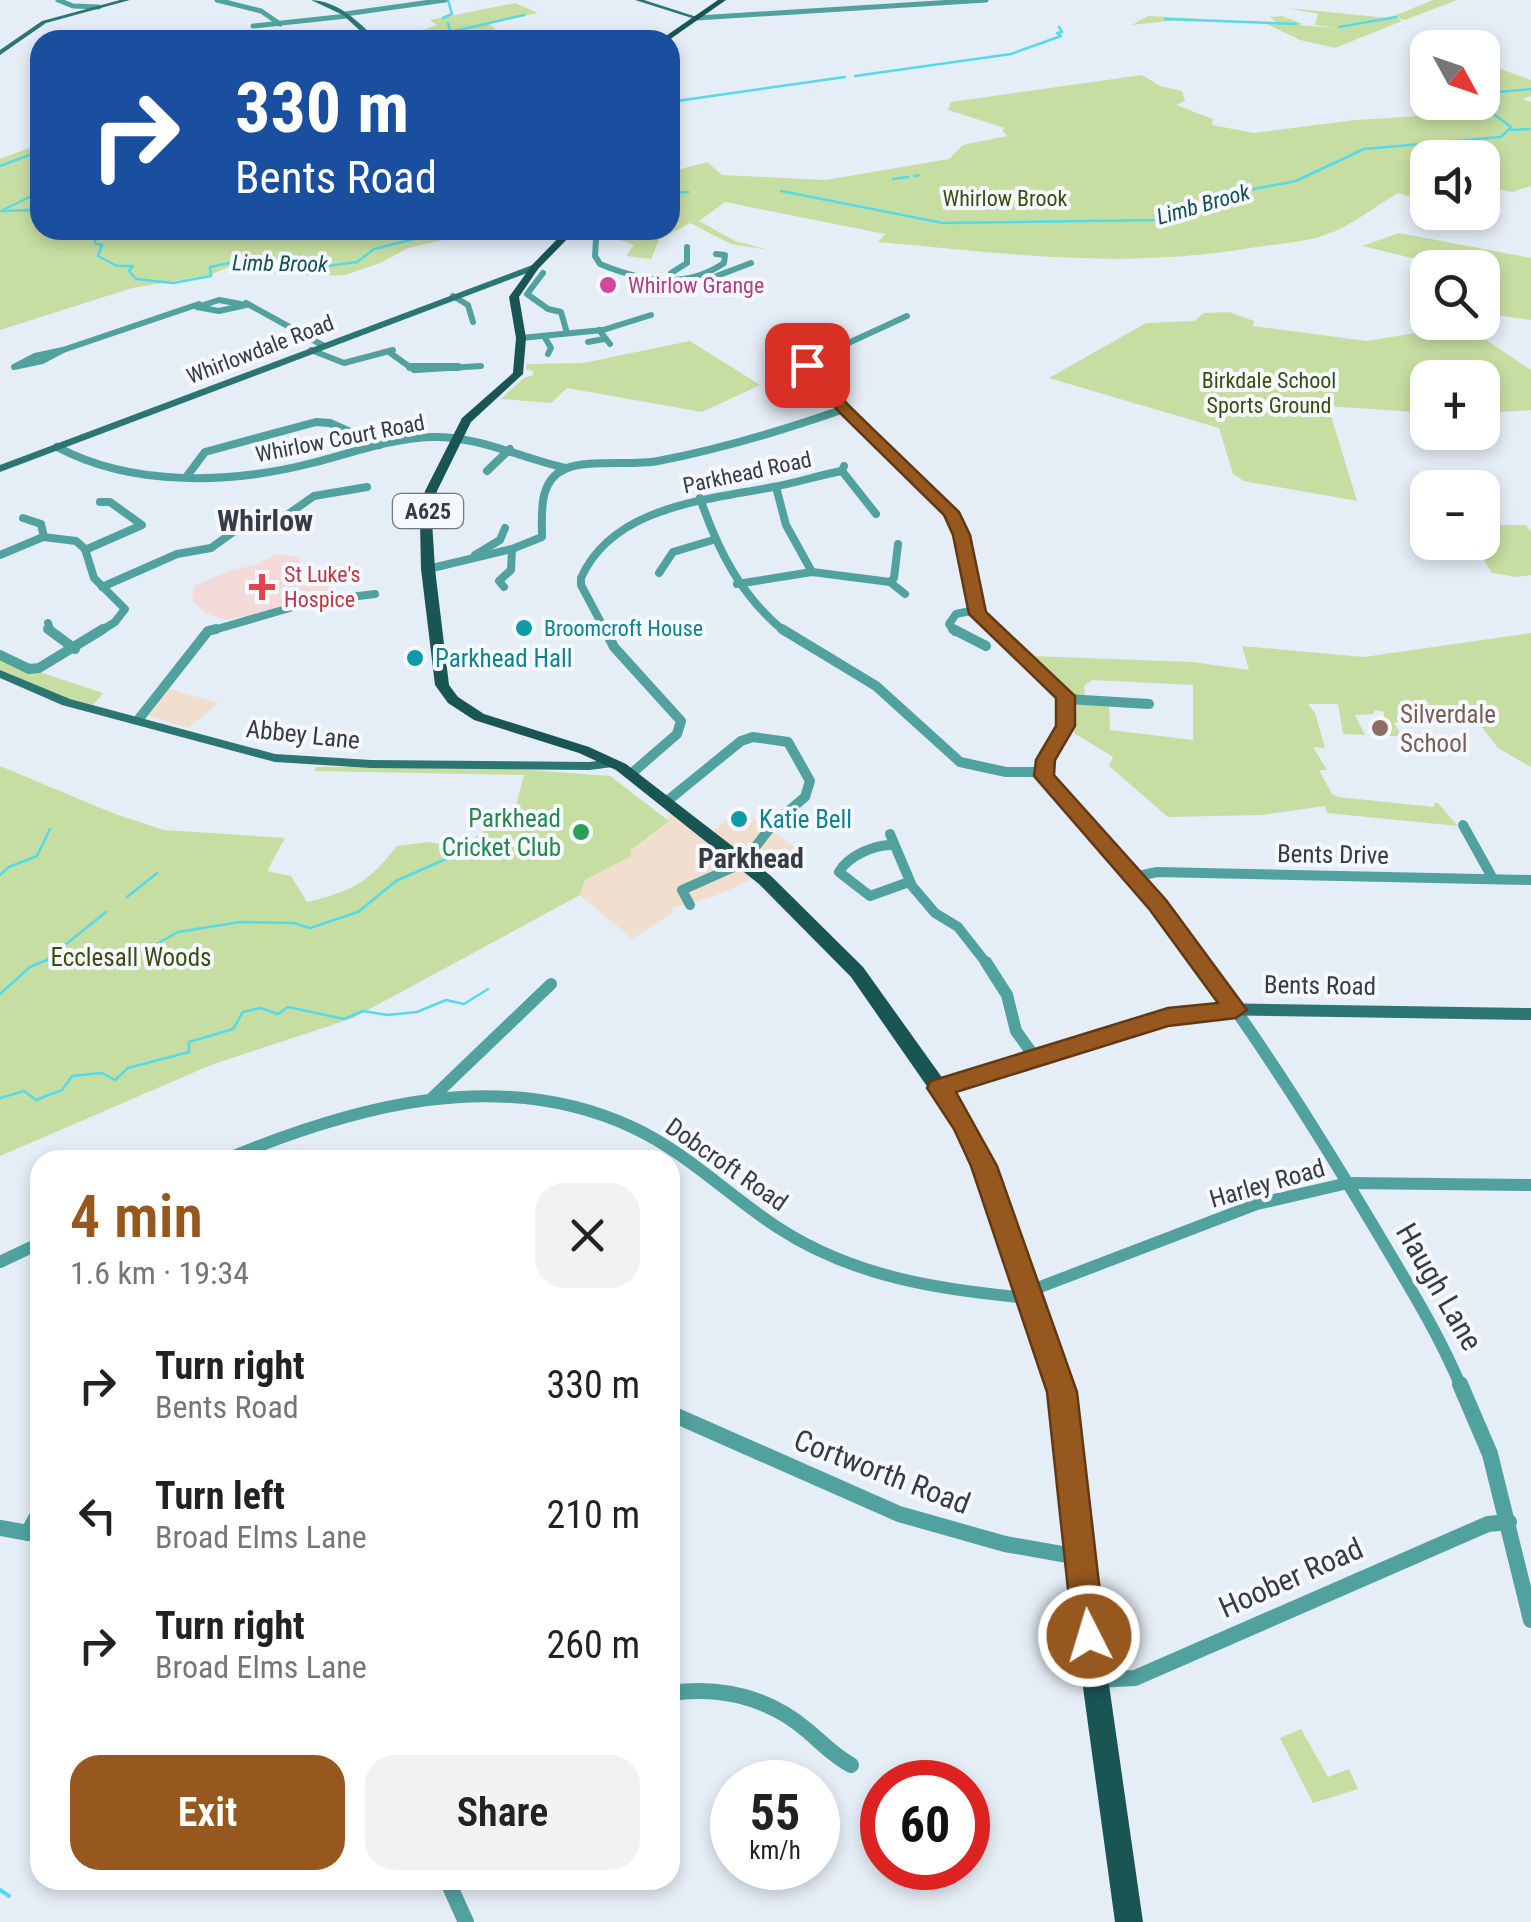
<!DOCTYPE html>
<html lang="en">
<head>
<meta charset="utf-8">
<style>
  body { margin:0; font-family:"Roboto Condensed",sans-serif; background:#f2f2f2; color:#222; height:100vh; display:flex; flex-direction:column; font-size:38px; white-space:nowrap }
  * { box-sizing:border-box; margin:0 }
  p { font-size:32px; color:#767676 }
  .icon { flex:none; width:55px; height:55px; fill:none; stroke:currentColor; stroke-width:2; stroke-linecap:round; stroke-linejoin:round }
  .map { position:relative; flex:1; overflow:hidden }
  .drawer { position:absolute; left:30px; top:1150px; width:650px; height:740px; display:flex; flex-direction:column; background:#fff; border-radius:30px; box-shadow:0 5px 15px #0003 }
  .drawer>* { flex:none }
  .banner { position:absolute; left:30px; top:30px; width:650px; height:210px; border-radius:30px; box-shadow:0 5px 15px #0003; background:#1a4fa0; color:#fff; overflow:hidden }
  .needle { width:65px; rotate:130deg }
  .buttons { position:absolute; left:1410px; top:30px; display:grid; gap:20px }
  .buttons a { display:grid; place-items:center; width:90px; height:90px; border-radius:20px; background:#fff; box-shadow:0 5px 15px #0003; font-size:50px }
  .speed { position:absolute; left:710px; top:1760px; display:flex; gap:20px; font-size:50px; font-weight:700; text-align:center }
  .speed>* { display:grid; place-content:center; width:130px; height:130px; border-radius:50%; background:#fff; box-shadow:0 5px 15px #0003; line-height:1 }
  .speed small { font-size:25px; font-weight:400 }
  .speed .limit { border:15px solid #d22; background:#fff; color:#111 }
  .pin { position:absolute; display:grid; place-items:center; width:85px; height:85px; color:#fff; margin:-42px; border-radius:20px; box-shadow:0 5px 15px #0006 }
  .me { position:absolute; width:110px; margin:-55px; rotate:355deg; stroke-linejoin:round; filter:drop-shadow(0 0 8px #0008) }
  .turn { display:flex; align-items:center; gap:35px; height:210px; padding:0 40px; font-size:45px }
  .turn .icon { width:130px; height:130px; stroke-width:2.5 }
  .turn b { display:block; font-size:70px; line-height:85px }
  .round { display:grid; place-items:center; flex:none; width:105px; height:105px; border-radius:30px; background:#f2f2f2 }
  .overview { display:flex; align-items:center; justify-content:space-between; height:170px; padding:0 40px }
  h1 { font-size:60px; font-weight:600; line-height:75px; color:#96581e }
  .action { display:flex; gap:20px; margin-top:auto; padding:20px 40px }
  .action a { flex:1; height:115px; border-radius:30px; background:#96581e; color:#fff; font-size:40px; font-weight:600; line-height:115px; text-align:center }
  .action a+a { background:#f2f2f2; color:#222 }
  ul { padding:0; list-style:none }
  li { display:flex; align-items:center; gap:30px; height:130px; padding:0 40px }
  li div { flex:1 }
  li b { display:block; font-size:38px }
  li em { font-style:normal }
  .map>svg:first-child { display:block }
</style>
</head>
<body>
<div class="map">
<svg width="1531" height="1922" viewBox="0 0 1531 1922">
  <rect width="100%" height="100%" fill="#e5edf6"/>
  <!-- commercial -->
  <g fill="#f2decf">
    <path d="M165,688l54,15 -31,25 -44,-14z"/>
    <path d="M740,808l60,43 -32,21 -53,24 -43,12 1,4 -41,27 -52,-44 5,-14 84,-60 -3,-5 10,-7 32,26z"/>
  </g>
  <!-- medical -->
  <path fill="#f5dada" d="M275,554l24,3 3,18 30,7 -5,18 -102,20 -20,-7 -13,-13 2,-14 37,-16 25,-5z"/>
  <!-- green -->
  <g fill="#c7dea2">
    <path d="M1433,0h24l-52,20 -8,-2 5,3 -67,27 -35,-8 -35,-17 -88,-3 -45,5 16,-9 129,7 -7,-6 12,-1 21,8 -6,1 40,3 -22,-3 3,-11 -31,-6 102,10z"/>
    <path d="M515,3l23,10 -50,10 8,6 -27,8 6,3 -19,-3 -22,3 -6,-4 -33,4 42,-15 -7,-5z"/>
    <path d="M1487,64l44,16v16l-9,3 9,3v84l-19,6 -29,-6 -1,-28h-54l-1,35 -20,3 -9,-3c-23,13 -48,34 -73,42 -21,7 -46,9 -68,12 -137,23 -244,7 -379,-5l7,-8 -160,-32 -26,19 36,20 34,9 -38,-6 -41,-21 -31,17 -8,19 -25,-3 8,-11 -41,-15h77v-58l37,-10 15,13 103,5 124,-21 14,-14 44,-9 -5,-6 3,-2 -57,-18 3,-8 191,-27 18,11 22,5 3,10 -9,4 37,14 -1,6 42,8 101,-13 99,-6 1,-11 27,-1 1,-34z"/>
    <path d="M40,144v86h475l-12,9 -60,1 -35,8 -28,15 -35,12 -37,1 -14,-6 -30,5 3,-3 -8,-9 -26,2 -23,10 -78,13 -132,42v-171z"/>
    <path d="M1399,233l132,25v62l-48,-7 -1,-45 -55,2 -7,-10 -58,-14z"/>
    <path d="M1229,312l25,9 -1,5 114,15 97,-16 67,45v40l-48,3 -1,-35h-54l-1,35 -99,-7 29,95 -113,-20 -11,-7 -14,-46 -170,-50 97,-55 48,-2 10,-8z"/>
    <path d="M690,341l70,44 -58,27 -135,-24 -16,15 -50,-4 23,-21 9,-3v-4l-7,-2 1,-5 56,-1z"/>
    <path d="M1483,525h43l5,7v43l-14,2 -25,-4 -19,-30 9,-1z"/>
    <path d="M1531,633v134l-33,-19 -28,-36 -31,4 -19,-22 15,21 -16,-1 4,5 -29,4 8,13h-14l-5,-13 1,-11 -9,-2 -2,4 -18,1 10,20 -22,-1 -5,-30h-30l7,9 10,35 -12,-1 14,23h-8l13,24 6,3 96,10v-4h4l20,23 -131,-13 -2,-7 -64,9 -93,2 -59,-51 4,-9 -39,-24 3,-28 32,-1 1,26 83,10v-55l-101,-5 -8,6 1,10h-14l-40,-40 162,6 56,8 -7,-24 122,11z"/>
    <path d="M0,659l103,34 -10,12 -37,-10 -56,-24z"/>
    <path d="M0,766l115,48 49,16 121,8 -18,33 24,5 16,26c46,-11 61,-19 90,-56l32,-4 32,6 54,-39 9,-34 -210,-4 2,-4 163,-1 131,10 59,45 -38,29v6l-46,24 -5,15 -227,123 -142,47 -211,91z"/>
    <path d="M1301,1729l27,48 21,-8 9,20 -45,14 -33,-65z"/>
  </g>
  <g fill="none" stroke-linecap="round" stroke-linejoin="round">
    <!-- stream-far1 -->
    <g stroke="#54daeb" stroke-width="2.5">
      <path d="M443,18l9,-4 -4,-14"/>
      <path d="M1165,19l131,5"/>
      <path d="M448,23l2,8"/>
      <path d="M1339,27l57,-10"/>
      <path d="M416,40l108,-25"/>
      <path d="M855,76l156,-22 50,-18 -4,-3 5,-1 -3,-5"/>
      <path d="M670,102l175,-25"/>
      <path d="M1511,130l18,-1"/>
      <path d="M0,166l40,-15"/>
      <path d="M914,176l5,-1"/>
      <path d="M893,179l15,-2"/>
      <path d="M781,191l162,32 216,-3 58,-24 79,-15 68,-32 137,-12 10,-10 -20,-15 8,-6 -1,-6 -11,-7 44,-4"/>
      <path d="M670,193l18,-1"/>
      <path d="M1,211l39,-19"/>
      <path d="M3,211l25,-1 12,5"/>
      <path d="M95,230v13l7,2 -4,11 19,10h16l-4,5 7,8 37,4 38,-7 -1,-9 39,-8 63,9 45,-6 17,-13 76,-19"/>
      <path d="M0,875l9,-8 28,-11 13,-27"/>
      <path d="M127,897l30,-24"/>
      <path d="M45,961l61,-49"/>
      <path d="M0,994l30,-27 14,-6 24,-5 32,2 51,-11 27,-15 62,-10 54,1 16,5 48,-16 38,-31 61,-27 16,-2"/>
      <path d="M0,1098l24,-7 12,9 26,-10 10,-14 30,-3 13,7 13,-12 61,-16v-10l44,-13 10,-17 18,-4 17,6 10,-7 56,12 19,-8 24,4 30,-3 29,-12 18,4 24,-15"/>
    </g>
    <!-- stream -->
    <path stroke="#54daeb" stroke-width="4" d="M0,1890l9,6"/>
    <!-- street-far5 -->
    <g stroke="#51a29f" stroke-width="5">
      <path d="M58,0l15,6 26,1"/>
      <path d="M217,0l44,11 19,13"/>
      <path d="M345,14l100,-14"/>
      <path d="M697,18l289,-18"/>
      <path d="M253,26l94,-10"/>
    </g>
    <!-- street-far4 -->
    <g stroke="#51a29f" stroke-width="6">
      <path d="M588,230l8,9 -1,17 5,8c41,17 85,26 124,-1l1,-8 -9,-1"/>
      <path d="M543,273l-16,21 21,15 13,3 6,21"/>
      <path d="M714,277l37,-14"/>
      <path d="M667,281l4,-8 16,-10v-16"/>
      <path d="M453,296l15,9 5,17"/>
      <path d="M219,300l27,5 -27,6 -22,-4z"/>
      <path d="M246,303l78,43"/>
      <path d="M599,330l11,14"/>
      <path d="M544,336l7,12 -3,6"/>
      <path d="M521,338l82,-8 48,-15"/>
      <path d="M588,342l16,-3"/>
      <path d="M63,350l-21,11 -28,6 21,-11z"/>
      <path d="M63,350l136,-46"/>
      <path d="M311,350l33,13 49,-13"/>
      <path d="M389,352l25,18"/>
      <path d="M416,370l65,-4"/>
      <path d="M810,370l-3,-3 24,-16 76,-35"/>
    </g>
    <!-- street-far3 -->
    <g stroke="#51a29f" stroke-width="8">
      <path d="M410,367h48"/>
      <path d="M807,367l144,146 10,22 17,79 19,18"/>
      <path d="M57,447c75,40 174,37 255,16 40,-10 79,-25 120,-26 46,-1 89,21 134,31"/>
      <path d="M487,471l23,-22"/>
      <path d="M842,471l34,43"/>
      <path d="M187,476l18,-24 111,-30 14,1 49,22"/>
      <path d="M776,487l10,38 26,47"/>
      <path d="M700,498c18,53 41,98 85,134"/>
      <path d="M23,518l18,6 3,13"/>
      <path d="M85,550l57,-25 -32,-23h-10"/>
      <path d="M0,555l43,-18 33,4 9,8 9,29 31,31 -10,13 -16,10"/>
      <path d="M475,555l25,-15 5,-12"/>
      <path d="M428,569l84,-20 30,-12c0,-24 -4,-56 23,-68 22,-10 67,-3 93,-8 63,-12 126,-31 186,-52"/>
      <path d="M659,573l14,-21 40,-12"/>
      <path d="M890,582l15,12"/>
      <path d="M737,584l75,-12 78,10 4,-4 4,-34"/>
      <path d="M102,587l75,-33 34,-6 32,-23 44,-10 27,-19 53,-9"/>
      <path d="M504,587l-5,-6 12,-11 1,-21"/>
      <path d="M48,623l3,9"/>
      <path d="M207,632l103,-30 65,-8"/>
      <path d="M606,632l-25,-47v-7c32,-72 126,-78 192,-91 23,-4 46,-12 69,-16l2,-5"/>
      <path d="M955,632l-6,-8 7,-10 19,-4"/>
    </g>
    <!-- street-far2 -->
    <g stroke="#51a29f" stroke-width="10">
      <path d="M48,629l27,20"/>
      <path d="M605,629l9,18 67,74 -4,13 -46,40"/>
      <path d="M782,629l94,57 84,76 46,10h37"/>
      <path d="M953,629l33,17"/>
      <path d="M994,629l72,67c5,31 -21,51 -22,81l114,128 45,59"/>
      <path d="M0,655l29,14 10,-1 64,-39"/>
      <path d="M1067,699l82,5"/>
      <path d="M138,720l70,-89 8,-2"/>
      <path d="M666,802l75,-61 12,-4 35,5 22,39 -5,16 -32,27 -30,39 -61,27 8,15"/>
      <path d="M1463,825l30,54"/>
      <path d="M890,834l22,52 23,27 23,14 29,37"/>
      <path d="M893,845c-18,-1 -45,11 -54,27l31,24 39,-14"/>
      <path d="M1134,877l23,-5 374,8"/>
    </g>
    <!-- street-far1 -->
    <g stroke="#51a29f" stroke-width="12">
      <path d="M986,962l21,33 9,36 18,25"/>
      <path d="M1201,962c64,86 121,178 176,270 30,51 61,100 84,155"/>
      <path d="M432,1098l119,-114"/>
      <path d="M224,1160c129,-54 276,-95 410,-32 53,25 94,67 143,99 76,50 163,63 252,71"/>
      <path d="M0,1262l40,-19"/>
      <path d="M1027,1292l230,-88 91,-21 183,2"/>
    </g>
    <!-- street -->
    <g stroke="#51a29f" stroke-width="16">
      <path d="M1460,1384l30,70 41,166"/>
      <path d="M670,1413l229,101 106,30 74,13"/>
      <path d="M0,1528l40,7"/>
      <path d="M28,1533l12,-22"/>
      <path d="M1095,1680l40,-2 353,-154 21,-2"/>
      <path d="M670,1693c52,-7 98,4 138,38 14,12 26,25 43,34"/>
      <path d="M447,1880l19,42"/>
    </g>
    <!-- secondary -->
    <g fill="#2b7573" fill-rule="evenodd">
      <path d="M120,0h10l-84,23 -46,32v-5l42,-29z"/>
      <path d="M311,0c27,1 48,22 66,40h-7l-27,-25z"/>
      <path d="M635,0h9l56,18 -5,1z"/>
      <path d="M535,264l4,3 -1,2 -538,203v-7z"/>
      <path d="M0,670l70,29 205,55 96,6 218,2 24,-3 7,4 -7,4 -24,3 -218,-2 -96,-6 -213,-57 -62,-27z"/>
      <path d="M1210,1003l321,5v12l-321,-5 -42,8 -229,71 -6,-1 -2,-5 2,-5 6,-1 229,-71z"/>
    </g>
    <!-- primary -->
    <g fill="#195553" fill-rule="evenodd">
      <path d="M718,0h8l-57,40h-9z"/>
      <path d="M566,230h10l-38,39 -19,28 7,41 -3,36 -52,48 -34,69 -5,30 3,48 14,116 9,12 26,17 105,33 37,17 145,112 92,91 108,151 23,48 79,226 29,244 41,286h-28l-39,-286 -25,-244 -77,-226 -18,-38 -105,-151 -92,-93 -143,-114 -37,-17 -105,-33 -26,-17 -13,-18 -14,-116 -1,-48 5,-30 37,-73 51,-45 3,-35 -7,-41 23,-32z"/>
    </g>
  </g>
  <!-- route -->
  <path fill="#96581e" stroke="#623914" stroke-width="2.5" d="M802,362h10l37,44 110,106 11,23 16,77 89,84v30l-20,34 -1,15 112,125 81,110 -11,8 -68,8 -212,66 41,74 80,226 28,244 -4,11 -12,5 -12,-5 -4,-11 -26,-244 -76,-226 -17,-37 -27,-41 4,-7 237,-73 50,-5 -68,-93 -116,-134 2,-16 20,-34v-28l-87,-84 -16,-79 -9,-20 -105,-103 -37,-44z"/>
  <!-- markers -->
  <circle fill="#d1479c" stroke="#f5f9ff" stroke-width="4" cx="608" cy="285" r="10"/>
  <path fill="#e0444e" stroke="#f5f9ff" stroke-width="4" d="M257 572h10v10h10v10h-10v10h-10v-10h-10v-10h10z"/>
  <g fill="#0f9aa8" stroke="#f5f9ff" stroke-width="4">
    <circle cx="524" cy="628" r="10"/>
    <circle cx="415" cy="658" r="10"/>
    <circle cx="739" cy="819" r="10"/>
  </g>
  <circle fill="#8d6e63" stroke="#f5f9ff" stroke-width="4" cx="1380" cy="728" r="10"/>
  <circle fill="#2e9e5b" stroke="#f5f9ff" stroke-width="4" cx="581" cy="832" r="10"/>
  <g text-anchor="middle" stroke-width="8" stroke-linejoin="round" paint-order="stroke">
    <!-- far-park labels -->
    <g font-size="22" fill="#3b4e10" stroke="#f5f9ff">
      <text x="1005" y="206">Whirlow Brook</text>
      <text x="1269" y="388">Birkdale School<tspan x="1269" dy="25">Sports Ground</tspan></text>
    </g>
    <!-- far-water labels -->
    <g font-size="22" font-style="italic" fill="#144e55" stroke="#f5f9ff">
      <text transform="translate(1203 204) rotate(-16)" y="8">Limb Brook</text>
      <text transform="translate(280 263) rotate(1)" y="8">Limb Brook</text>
    </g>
    <!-- far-hotel labels -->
    <g font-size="22" fill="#b23c85" stroke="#f5f9ff" text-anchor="start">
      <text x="628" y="293">Whirlow Grange</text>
    </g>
    <!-- far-street labels -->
    <g font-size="22" fill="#383b3f" stroke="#f5f9ff">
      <text transform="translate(260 349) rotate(-21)" y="8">Whirlowdale Road</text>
      <text transform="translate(340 438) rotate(-11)" y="8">Whirlow Court Road</text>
      <text transform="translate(747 472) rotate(-12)" y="8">Parkhead Road</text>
    </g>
    <!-- shield labels -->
    <rect fill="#f5f9ff" stroke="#717479" stroke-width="2.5" x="393" y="494" width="70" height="34" rx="8"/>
    <g font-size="22" font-weight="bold" fill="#383b3f">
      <text x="428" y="519">A625</text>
    </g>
    <!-- far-health labels -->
    <g font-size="22" fill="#be3a42" stroke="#f5f9ff" text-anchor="start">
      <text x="284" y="582">St Luke's<tspan x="284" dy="25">Hospice</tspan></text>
    </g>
    <!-- far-culture labels -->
    <g font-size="22" fill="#0d838f" stroke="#f5f9ff" text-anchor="start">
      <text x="544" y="636">Broomcroft House</text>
    </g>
    <!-- culture labels -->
    <g font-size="25" fill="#0d838f" stroke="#f5f9ff" text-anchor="start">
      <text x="435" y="667">Parkhead Hall</text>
      <text x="759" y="828">Katie Bell</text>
    </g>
    <!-- education labels -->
    <g font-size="25" fill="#785e54" stroke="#f5f9ff" text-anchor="start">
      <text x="1400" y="723">Silverdale<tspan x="1400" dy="29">School</tspan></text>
    </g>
    <!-- street labels -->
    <g font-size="25" fill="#383b3f" stroke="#f5f9ff">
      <text transform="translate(303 734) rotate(6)" y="9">Abbey Lane</text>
      <text transform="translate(1333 854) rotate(1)" y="9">Bents Drive</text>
      <text transform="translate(1320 985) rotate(1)" y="9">Bents Road</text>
      <text transform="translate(727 1164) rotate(35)" y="9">Dobcroft Road</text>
      <text transform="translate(1267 1183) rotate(-16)" y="9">Harley Road</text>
    </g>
    <!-- leisure labels -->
    <g font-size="25" fill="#27864d" stroke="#f5f9ff" text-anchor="end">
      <text x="561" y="827">Parkhead<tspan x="561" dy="29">Cricket Club</tspan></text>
    </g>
    <!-- park labels -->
    <g font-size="25" fill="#3b4e10" stroke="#f5f9ff">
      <text x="131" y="966">Ecclesall Woods</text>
    </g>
    <!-- neighbourhood labels -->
    <g font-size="28" font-weight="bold" fill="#383b3f" stroke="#f5f9ff">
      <text x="751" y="868">Parkhead</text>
    </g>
    <!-- far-district labels -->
    <g font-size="30" font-weight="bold" fill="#383b3f" stroke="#f5f9ff">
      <text x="265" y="531">Whirlow</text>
    </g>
    <!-- near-street labels -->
    <g font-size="30" fill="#383b3f" stroke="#f5f9ff">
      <text transform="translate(1439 1287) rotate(60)" y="10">Haugh Lane</text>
      <text transform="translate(882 1472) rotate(21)" y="10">Cortworth Road</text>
      <text transform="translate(1291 1578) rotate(-24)" y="10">Hoober Road</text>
    </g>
  </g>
</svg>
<div class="buttons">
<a><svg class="needle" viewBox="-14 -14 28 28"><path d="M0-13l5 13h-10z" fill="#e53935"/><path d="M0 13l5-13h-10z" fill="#767676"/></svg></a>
<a><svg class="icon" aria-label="sound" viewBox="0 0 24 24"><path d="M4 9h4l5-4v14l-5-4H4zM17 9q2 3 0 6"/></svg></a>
<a><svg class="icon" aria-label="search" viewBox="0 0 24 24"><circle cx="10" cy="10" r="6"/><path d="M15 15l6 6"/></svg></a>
<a>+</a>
<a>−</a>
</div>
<div class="speed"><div>55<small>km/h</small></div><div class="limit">60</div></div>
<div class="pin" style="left:807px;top:365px;background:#d93025"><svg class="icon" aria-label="arrive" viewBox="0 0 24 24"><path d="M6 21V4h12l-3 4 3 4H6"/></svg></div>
<svg class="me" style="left:1089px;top:1636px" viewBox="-20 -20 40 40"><circle r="17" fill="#96581e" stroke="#fff" stroke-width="3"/><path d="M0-11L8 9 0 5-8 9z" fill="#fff"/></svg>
<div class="banner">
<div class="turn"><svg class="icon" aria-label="right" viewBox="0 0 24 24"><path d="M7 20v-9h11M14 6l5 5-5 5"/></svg><div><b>330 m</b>Bents Road</div></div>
</div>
<section class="drawer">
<div class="overview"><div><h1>4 min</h1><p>1.6 km · 19:34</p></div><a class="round"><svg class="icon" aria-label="close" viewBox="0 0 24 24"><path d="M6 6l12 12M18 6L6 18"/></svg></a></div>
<ul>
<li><svg class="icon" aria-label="right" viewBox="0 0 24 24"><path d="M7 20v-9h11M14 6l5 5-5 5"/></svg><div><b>Turn right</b><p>Bents Road</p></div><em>330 m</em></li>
<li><svg class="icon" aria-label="left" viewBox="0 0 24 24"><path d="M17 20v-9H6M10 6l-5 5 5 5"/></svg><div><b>Turn left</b><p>Broad Elms Lane</p></div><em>210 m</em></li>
<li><svg class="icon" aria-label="right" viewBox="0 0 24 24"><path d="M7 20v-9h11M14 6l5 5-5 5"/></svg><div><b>Turn right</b><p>Broad Elms Lane</p></div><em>260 m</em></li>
</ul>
<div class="action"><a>Exit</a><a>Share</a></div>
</section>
</div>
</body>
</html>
